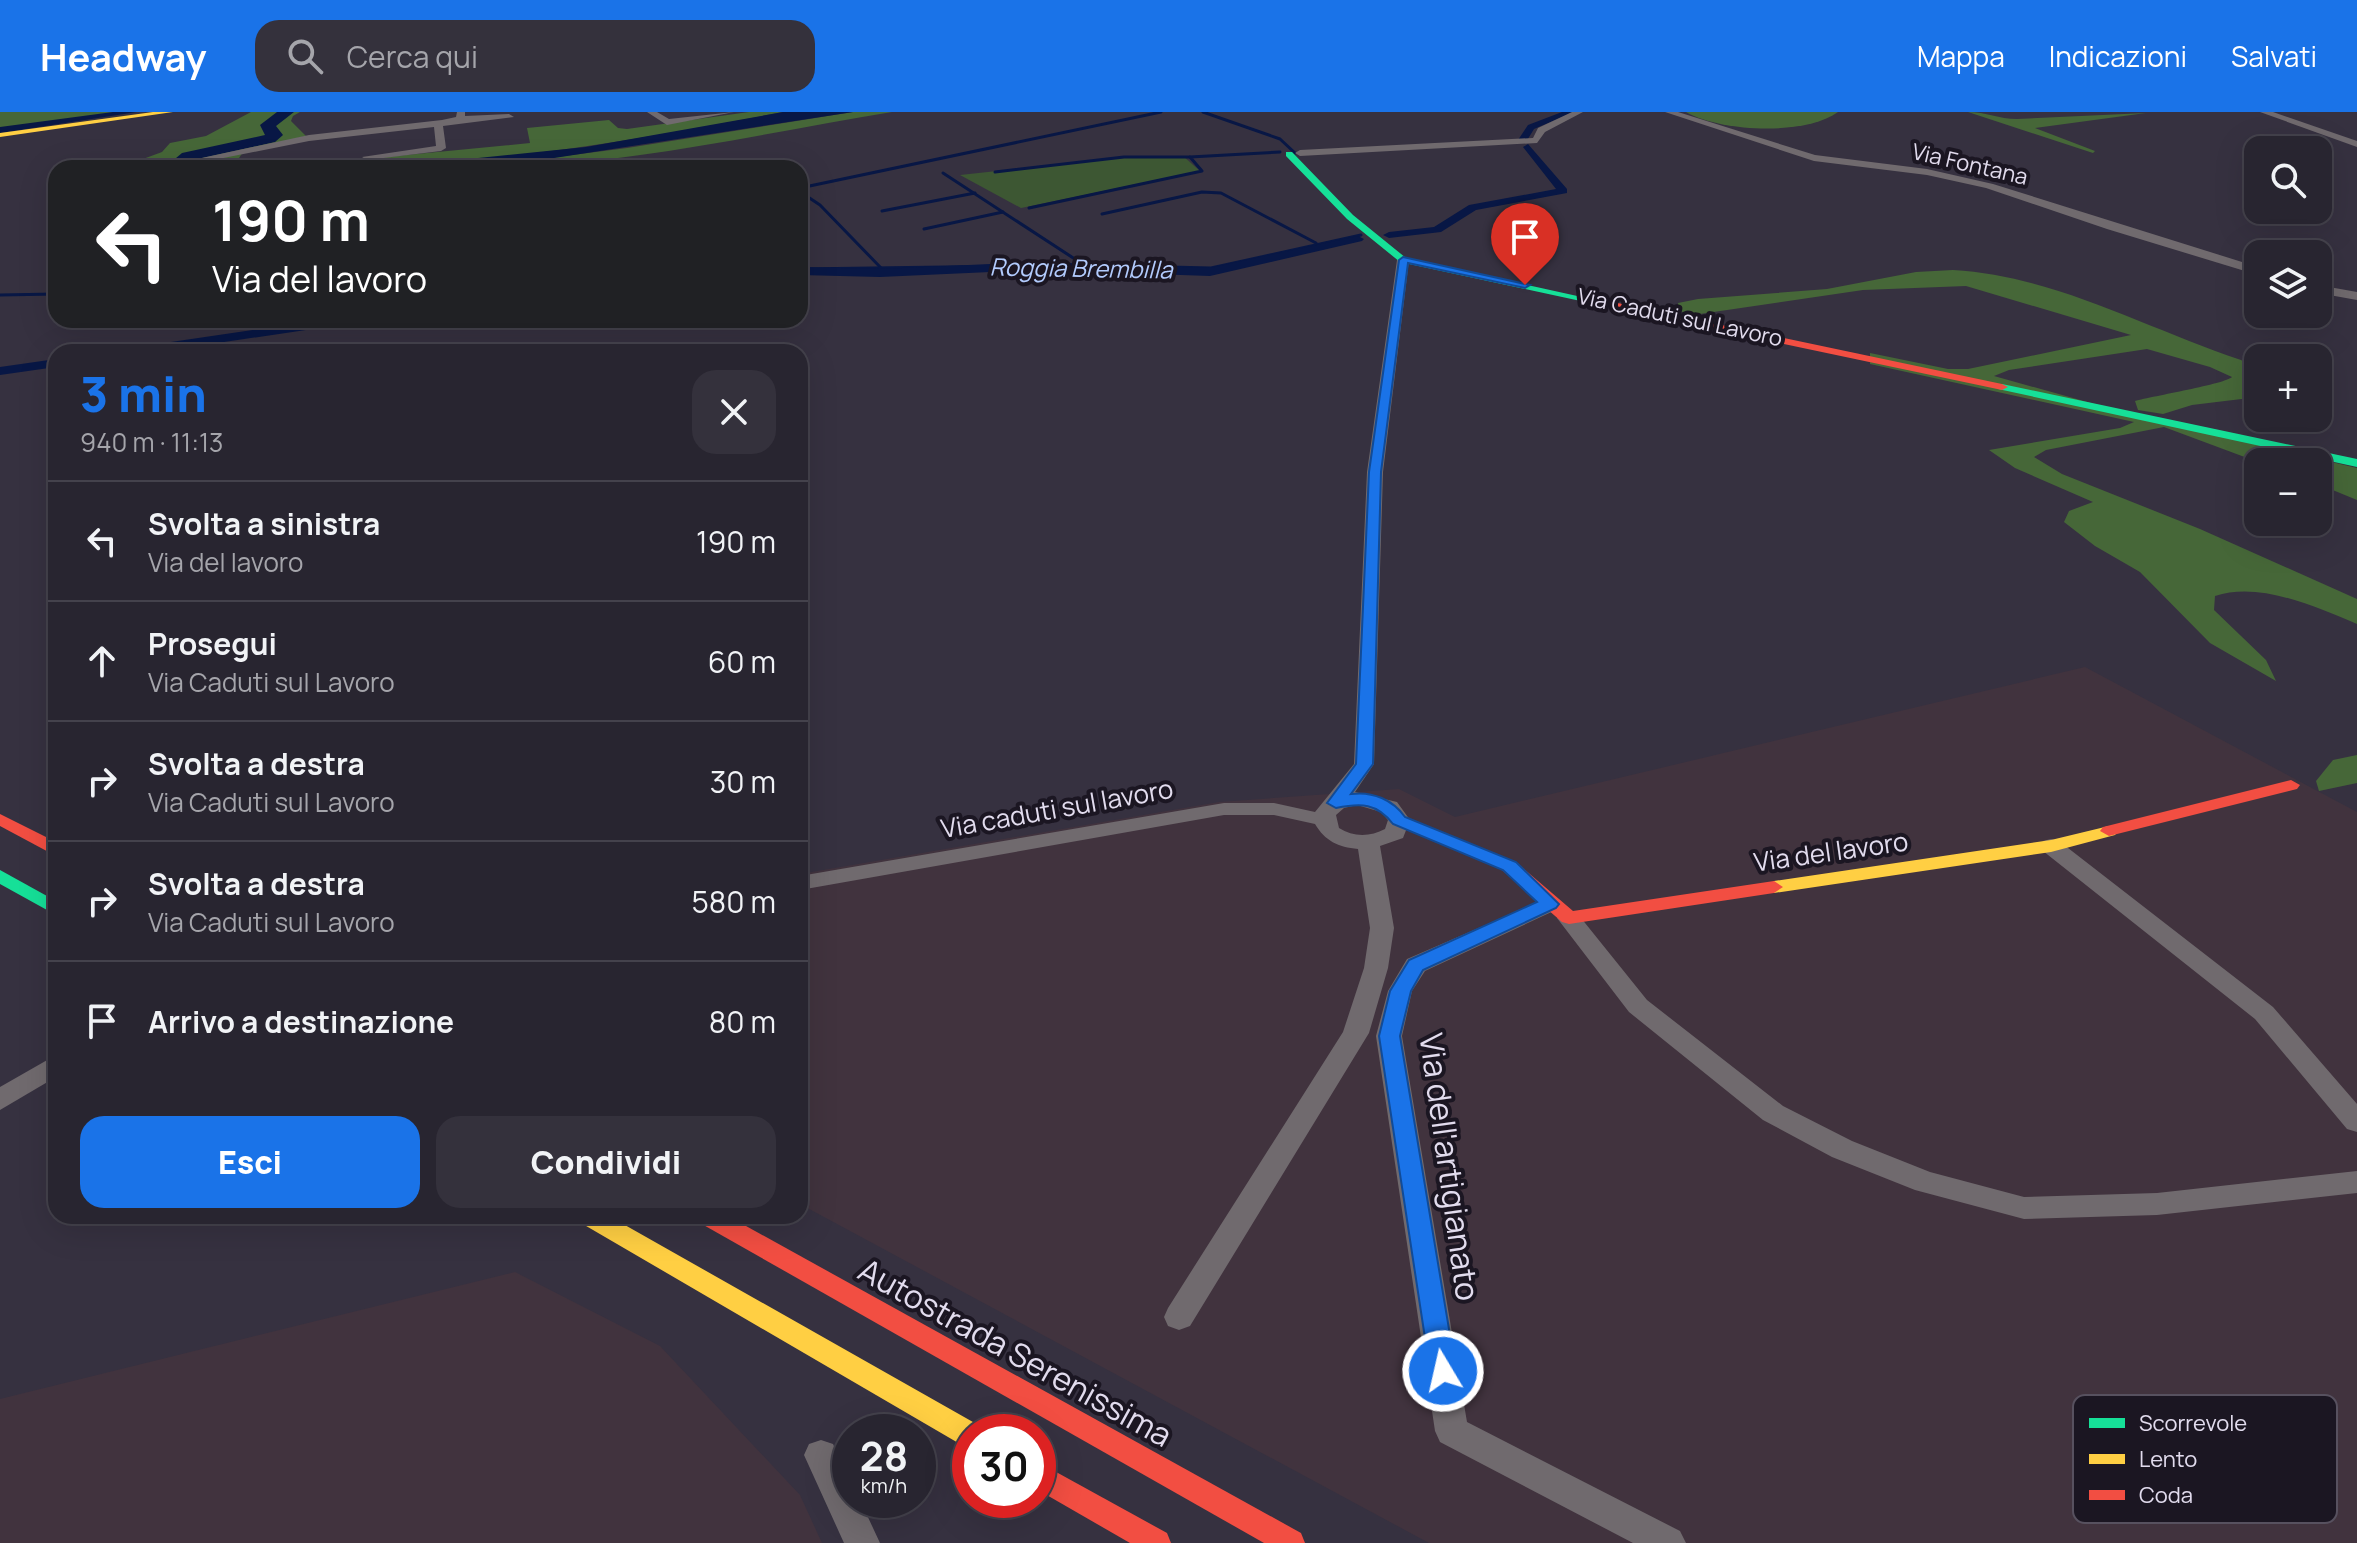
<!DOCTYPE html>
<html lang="it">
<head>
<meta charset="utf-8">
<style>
  body { margin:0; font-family:Manrope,sans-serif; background:#34313c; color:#f1f3f6; height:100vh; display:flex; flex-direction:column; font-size:30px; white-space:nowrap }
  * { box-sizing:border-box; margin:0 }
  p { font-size:26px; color:#a5a5ab }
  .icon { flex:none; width:44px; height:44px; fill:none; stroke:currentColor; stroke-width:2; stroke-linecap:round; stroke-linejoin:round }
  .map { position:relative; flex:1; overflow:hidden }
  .panel { position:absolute; left:48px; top:232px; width:760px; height:880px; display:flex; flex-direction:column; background:#282530; border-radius:24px; box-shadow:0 8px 32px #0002,0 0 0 2px #44424c }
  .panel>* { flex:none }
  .guide { position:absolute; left:48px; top:48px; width:760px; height:168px; border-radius:24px; box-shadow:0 8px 32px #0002,0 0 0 2px #44424c; background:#202124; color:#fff; overflow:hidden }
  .controls { position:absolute; left:2244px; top:24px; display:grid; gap:16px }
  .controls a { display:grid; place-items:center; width:88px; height:88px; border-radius:16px; background:#282530; box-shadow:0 8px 32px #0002,0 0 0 2px #44424c; font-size:40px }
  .speed { position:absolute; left:832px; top:1302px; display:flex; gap:16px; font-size:40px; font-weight:700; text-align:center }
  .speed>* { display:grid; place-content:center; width:104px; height:104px; border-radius:50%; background:#282530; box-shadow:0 8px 32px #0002,0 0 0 2px #44424c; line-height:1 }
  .speed small { font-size:20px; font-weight:400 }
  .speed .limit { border:12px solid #d22; background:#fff; color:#111 }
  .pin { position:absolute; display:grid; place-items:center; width:68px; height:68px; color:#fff; margin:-82px -34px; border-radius:50% 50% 50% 0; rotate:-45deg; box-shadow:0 0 8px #0007 }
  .pin .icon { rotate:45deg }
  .me { position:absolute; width:88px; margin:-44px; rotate:351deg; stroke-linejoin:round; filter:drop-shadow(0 0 6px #0008) }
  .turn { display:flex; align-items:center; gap:28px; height:168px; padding:0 32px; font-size:36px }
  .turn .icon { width:104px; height:104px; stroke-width:2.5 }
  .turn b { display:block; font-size:56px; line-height:68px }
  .round { display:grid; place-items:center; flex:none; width:84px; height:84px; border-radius:24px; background:#34313c }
  .headline { display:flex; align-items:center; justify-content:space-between; height:136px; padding:0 32px }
  h1 { font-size:48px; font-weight:800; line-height:60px; color:#1a73e8 }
  .action { display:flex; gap:16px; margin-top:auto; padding:16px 32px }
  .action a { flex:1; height:92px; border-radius:24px; background:#1a73e8; color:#fff; font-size:32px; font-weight:800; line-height:92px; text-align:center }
  .action a+a { background:#34313c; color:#f1f3f6 }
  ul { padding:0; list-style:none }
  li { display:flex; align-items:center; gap:24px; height:120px; padding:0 32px; border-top:2px solid #44424c }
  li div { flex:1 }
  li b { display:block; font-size:30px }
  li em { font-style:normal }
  header { display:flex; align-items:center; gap:48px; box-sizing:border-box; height:112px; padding:0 40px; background:#1a73e8; color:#fff }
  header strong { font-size:38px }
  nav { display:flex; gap:44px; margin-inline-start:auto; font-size:28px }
  .search { width:560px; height:72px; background:#34313c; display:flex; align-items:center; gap:20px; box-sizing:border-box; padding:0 28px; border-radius:24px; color:#a5a5ab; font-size:30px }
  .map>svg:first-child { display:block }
</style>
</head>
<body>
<header>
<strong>Headway</strong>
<div class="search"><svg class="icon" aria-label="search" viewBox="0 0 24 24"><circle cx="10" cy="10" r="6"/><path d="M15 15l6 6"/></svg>Cerca qui</div>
<nav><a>Mappa</a><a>Indicazioni</a><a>Salvati</a></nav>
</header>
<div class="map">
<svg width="2357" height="1431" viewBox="0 0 2357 1431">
  <rect width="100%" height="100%" fill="#363140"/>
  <!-- industrial -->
  <g fill="#41333e">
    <path d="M2085,555l272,145v731h-928l-629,-339v-330l419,-72 180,-13 56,28z"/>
    <path d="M515,1160l145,74 140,149 22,48h-822v-144z"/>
  </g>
  <!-- green -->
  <path fill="#3d5733" d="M1183,44l17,15 -179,37 -61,-33 159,-17z"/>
  <!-- forest -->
  <g fill="#466738">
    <path d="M0,0h123l-123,17z"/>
    <path d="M251,0h49l-7,4 -2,5 15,15 -63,16 -4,6 54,10h-74l3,-2c-26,-6 -54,0 -79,-7l19,-7 8,-9 36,-7z"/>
    <path d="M749,0h34c-157,31 -315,56 -476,56l64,-5 4,-5 155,-15 -3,-15 82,-8 9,8 9,1z"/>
    <path d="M853,0h39c-140,23 -277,56 -420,56l155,-20z"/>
    <path d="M1686,0h152c-33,24 -117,20 -152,0z"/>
    <path d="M1968,0c18,0 31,7 49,7l129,-6 -111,15 60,23 -2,2z"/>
    <path d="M1953,158c102,6 192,58 288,90l17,11v26l-66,8 -29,9 -25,-4 -3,-9c18,-5 90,-17 97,-24l-22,-10 -63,-18 -138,21 -15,6 154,43 209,49v32l-39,-16v-22h-60l-94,-35 -118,23 -12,7 28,17 138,55 157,70v25c-41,-17 -97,-43 -142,-28l-1,14 52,50 10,21 -66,-38 -70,-71 -45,-26 -31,-24 5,-11 24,-9 -78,-34 -26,-18 131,-22 14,-6 -264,-58v-11l78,16h20l163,-34 -165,-49 -103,4 -170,25 -14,-4 -1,-8 20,-4 129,-10 89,-17z"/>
    <path d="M2357,643v28l-38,8 -3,-10 17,-21z"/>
  </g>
  <!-- water -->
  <path fill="#081745" d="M783,0h70l-338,52 -43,4h-92l206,-21z"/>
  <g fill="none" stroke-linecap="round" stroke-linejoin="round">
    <!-- stream -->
    <g stroke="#081745" stroke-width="3">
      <path d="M1203,0l77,27 15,14"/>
      <path d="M995,60l129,-15h66"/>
      <path d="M800,76l361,-76"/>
      <path d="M802,81l18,12 63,65"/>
      <path d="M1029,96l173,-37 -12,-14 90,-5"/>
      <path d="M882,99l93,-18"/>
      <path d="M1102,102l100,-22 19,1 95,50"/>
      <path d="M924,117l79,-17"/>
      <path d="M1084,153l127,3 150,-33"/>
      <path d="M800,157l284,-4 -141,-92"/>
      <path d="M0,183l56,-1"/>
    </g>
    <!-- canal -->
    <g fill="#081745" fill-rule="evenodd">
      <path d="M113,0h24l-137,21v-6z"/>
      <path d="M1562,0h12l-40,17 -8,13 -8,-2 10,-15z"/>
      <path d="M1528,32l39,45v4l-91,17 -35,22 -52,6 -6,-3 6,-3 45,-5 35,-22 87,-16 -33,-42z"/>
      <path d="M1358,124l6,3 -2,2 -152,35 -175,-6 -155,7 -80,-2v-8l80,2 155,-7 175,6z"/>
      <path d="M320,208h32l-6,4 -189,28h-34l7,-4z"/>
      <path d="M56,247v8l-56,8v-8z"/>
    </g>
    <!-- river -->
    <path fill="#081745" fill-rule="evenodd" d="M277,0h17l-18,14 7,9 -8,7 -77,17 30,-1 27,7 2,3h-83l-5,-4 13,-11 83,-18 -5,-10z"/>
    <!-- street -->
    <g fill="#706a6e" fill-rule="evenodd">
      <path d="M457,0h8v4l44,-2 5,3 -71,9 3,22 -5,3 -74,9 -5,-3 74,-11 -2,-19 -125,14 -121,24 -5,-3 126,-27 133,-15 14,-3z"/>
      <path d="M647,0h10l12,7 65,-7 -67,13z"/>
      <path d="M1572,0h11l-38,20 -8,11 -237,13 -5,-3 5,-3 233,-12 5,-10z"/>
      <path d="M1665,0h13l137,43 112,14 66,15 265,83v8l-151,-46 -121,-41 -59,-13 -113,-14z"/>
      <path d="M2260,0h13l84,29v6z"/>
      <path d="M1403,145l6,3 -26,212 -9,292 -19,28 42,10 13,18 -7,18 -23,8 14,82 -6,40 -19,65 -179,293 -11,4 -11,-4 -4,-9 4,-9 175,-276 21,-64 6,-40 -12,-79c-20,-2 -33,-8 -43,-25l-41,-9h-50l-424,75v-14l424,-73h50l41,9 39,-48 13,-292 30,-212zM1357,693l24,7 7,8 -3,9c-15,8 -32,8 -46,-1l-3,-13 8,-7z"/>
      <path d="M2318,173l39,7v8l-39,-7z"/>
      <path d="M2051,727l8,2 214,166 84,97v28l-10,-3 -92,-110 -212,-168 -3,-5 3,-5z"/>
      <path d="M1550,785l8,2 4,5 -4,5 -133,62 -13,20 -10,45 65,386 213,109 6,12h-53l-193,-101 -5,-11 -59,-395 12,-45 19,-32z"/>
      <path d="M1569,798l8,3 70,87 136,106 69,35 78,31 94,25 133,-4 200,-22v22l-200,22 -133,4 -109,-29 -83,-33 -69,-37 -134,-108 -72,-94 4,-5z"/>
      <path d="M56,943v22l-56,33v-23z"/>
      <path d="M821,1328l12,4 17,36v20h10l20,43h-36l-40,-88 5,-11z"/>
    </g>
    <!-- fast -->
    <g fill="#16e098" fill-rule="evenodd">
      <path d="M1286,40h6l61,63 53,43 212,47 -5,3 -213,-46 -53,-43 -61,-63z"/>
      <path d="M2002,272l355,75v8l-359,-78 -2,-2z"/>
      <path d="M0,758l56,31v14l-56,-31z"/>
    </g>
    <!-- slow -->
    <g fill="#ffcf43" fill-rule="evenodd">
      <path d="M153,0h20l-173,25v-4z"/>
      <path d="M2109,714l6,1 3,4 -3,4 -64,17 -277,41 -9,-6 9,-6 277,-41z"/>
      <path d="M577,1104h32l371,210 2,6h-12v15l-10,-3 -379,-221z"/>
    </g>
    <!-- jam -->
    <g fill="#f24e42" fill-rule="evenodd">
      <path d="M1613,190l389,82 6,3 -6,3 -393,-83 -1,-2z"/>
      <path d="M2291,668l9,5 -3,4 -188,47 -9,-5 3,-4z"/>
      <path d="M0,702l56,28v14l-56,-30z"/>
      <path d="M1399,703l117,47 57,49 201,-30 9,6 -9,6 -205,31 -7,-2 -60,-52 -109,-46 -3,-4z"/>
      <path d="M696,1104h32l573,317 4,10h-41l-564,-320z"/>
      <path d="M1038,1350l129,71 4,10h-41l-92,-53z"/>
    </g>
  </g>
  <!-- route -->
  <path fill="#1a73e8" stroke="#114b97" stroke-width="2" d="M1403,145l127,28 -5,3 -117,-25 -27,209 -8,292 -22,30c22,-3 42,6 54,23l111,45 43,42 -3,4 -133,62 -12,21 -11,45 56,335 -4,8 -9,3 -10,-3 -3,-8 -51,-335 11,-45 19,-31 128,-58 -34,-32 -110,-46c-16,-21 -32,-21 -57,-16l-9,-5 29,-39 13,-292 30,-212z"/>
  <g text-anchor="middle" stroke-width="8" stroke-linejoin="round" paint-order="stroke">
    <!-- far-street labels -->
    <g font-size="22" fill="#e2dcee" stroke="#1b1622">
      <text transform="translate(1970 52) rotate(13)" y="8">Via Fontana</text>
      <text transform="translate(1680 205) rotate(12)" y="8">Via Caduti sul Lavoro</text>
    </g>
    <!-- far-water labels -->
    <g font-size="24" font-style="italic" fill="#b2cbfd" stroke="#1b1622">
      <text transform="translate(1081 157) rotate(1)" y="8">Roggia Brembilla</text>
    </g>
    <!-- street labels -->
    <g font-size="26" fill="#e2dcee" stroke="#1b1622">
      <text transform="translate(1057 697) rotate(-10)" y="9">Via caduti sul lavoro</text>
      <text transform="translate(1831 740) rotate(-8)" y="9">Via del lavoro</text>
    </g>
    <!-- near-street labels -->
    <g font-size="32" fill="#e2dcee" stroke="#1b1622">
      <text transform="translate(1449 1055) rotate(82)" y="11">Via dell'artigianato</text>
      <text transform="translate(1015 1241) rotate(29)" y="11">Autostrada Serenissima</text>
    </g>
  </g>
  <!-- legend -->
  <rect x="2073" y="1283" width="264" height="128" rx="12" fill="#1b1622" stroke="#57515f" stroke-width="2"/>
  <rect x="2089" y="1306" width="36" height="10" fill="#16e098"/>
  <rect x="2089" y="1342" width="36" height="10" fill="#ffcf43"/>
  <rect x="2089" y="1378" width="36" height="10" fill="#f24e42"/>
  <g font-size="22" fill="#e2dcee">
    <text x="2139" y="1319">Scorrevole</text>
    <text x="2139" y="1355">Lento</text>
    <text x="2139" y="1391">Coda</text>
  </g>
</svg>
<div class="controls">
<a><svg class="icon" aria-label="search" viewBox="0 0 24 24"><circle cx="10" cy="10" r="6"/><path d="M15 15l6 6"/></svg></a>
<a><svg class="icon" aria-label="layers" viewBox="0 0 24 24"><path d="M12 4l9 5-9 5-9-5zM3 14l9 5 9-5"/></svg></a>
<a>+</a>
<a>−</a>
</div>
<div class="speed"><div>28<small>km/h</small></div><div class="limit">30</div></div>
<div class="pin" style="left:1525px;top:173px;background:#d93025"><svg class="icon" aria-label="arrive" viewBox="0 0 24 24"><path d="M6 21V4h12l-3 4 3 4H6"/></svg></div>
<svg class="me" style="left:1443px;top:1259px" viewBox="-20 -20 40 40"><circle r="17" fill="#1a73e8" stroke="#fff" stroke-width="3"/><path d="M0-11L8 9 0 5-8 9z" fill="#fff"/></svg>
<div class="guide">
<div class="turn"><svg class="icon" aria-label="left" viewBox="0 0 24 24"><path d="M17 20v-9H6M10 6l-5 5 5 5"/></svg><div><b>190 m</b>Via del lavoro</div></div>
</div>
<section class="panel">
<div class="headline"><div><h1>3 min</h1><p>940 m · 11:13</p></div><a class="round"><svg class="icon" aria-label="close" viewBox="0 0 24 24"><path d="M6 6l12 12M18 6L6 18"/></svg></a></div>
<ul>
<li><svg class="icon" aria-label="left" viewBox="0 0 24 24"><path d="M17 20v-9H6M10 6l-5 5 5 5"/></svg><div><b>Svolta a sinistra</b><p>Via del lavoro</p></div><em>190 m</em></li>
<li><svg class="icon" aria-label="ahead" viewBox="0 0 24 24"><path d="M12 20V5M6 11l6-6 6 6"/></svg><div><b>Prosegui</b><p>Via Caduti sul Lavoro</p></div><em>60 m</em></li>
<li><svg class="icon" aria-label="right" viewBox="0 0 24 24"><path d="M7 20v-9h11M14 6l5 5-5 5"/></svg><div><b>Svolta a destra</b><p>Via Caduti sul Lavoro</p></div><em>30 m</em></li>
<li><svg class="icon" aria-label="right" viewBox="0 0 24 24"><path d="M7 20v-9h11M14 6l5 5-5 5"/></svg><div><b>Svolta a destra</b><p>Via Caduti sul Lavoro</p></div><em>580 m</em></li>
<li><svg class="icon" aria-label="arrive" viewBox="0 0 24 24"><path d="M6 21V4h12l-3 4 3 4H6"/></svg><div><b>Arrivo a destinazione</b></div><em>80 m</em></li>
</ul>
<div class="action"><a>Esci</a><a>Condividi</a></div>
</section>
</div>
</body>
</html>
